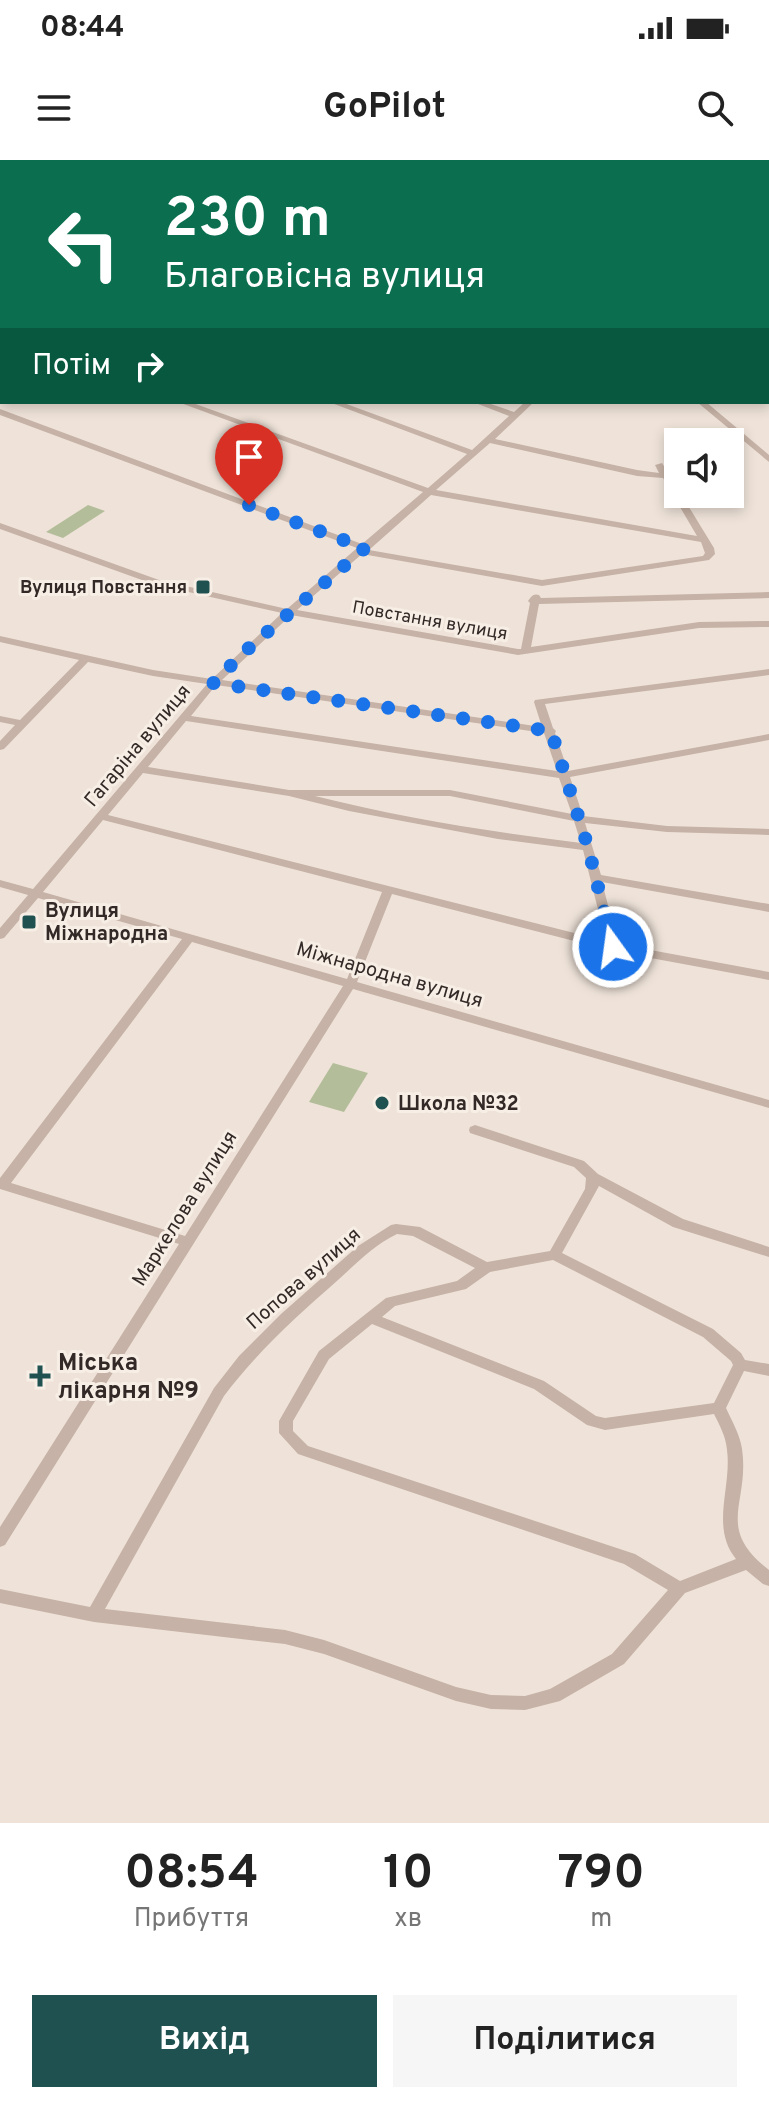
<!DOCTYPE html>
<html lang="uk">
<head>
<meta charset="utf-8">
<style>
  body { margin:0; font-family:Overpass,sans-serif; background:#f6f6f6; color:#222; height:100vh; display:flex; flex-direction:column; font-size:30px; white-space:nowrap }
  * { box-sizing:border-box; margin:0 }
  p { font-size:26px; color:#767676 }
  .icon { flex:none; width:44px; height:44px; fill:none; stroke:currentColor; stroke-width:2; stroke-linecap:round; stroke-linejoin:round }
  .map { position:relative; height:1663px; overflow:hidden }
  .side { display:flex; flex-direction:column; background:#fff; flex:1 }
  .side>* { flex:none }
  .banner { position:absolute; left:0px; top:0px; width:770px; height:244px; box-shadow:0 4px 12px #0003; background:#0b6e4f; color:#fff; overflow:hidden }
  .fabs { position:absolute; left:664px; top:268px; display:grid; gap:16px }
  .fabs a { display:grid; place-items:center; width:80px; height:80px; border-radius:0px; background:#fff; box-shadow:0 4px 12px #0003; font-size:40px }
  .pin { position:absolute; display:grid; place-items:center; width:68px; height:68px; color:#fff; margin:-82px -34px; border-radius:50% 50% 50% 0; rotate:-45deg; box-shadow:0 0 8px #0007 }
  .pin .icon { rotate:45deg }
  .me { position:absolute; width:88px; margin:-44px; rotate:346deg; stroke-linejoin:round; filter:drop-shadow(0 0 6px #0008) }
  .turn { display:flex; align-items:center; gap:28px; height:168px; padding:0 32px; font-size:36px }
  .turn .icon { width:104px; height:104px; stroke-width:2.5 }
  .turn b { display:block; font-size:56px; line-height:68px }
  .then { display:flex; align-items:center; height:76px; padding:0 32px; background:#0003; gap:16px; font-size:30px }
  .eta { display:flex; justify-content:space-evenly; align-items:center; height:136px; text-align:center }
  .eta b { font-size:48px; font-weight:700; line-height:56px }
  .action { display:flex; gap:16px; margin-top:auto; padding:16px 32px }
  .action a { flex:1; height:92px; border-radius:0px; background:#1f5151; color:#fff; font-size:32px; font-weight:700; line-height:92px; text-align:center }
  .action a+a { background:#f6f6f6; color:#222 }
  .status { display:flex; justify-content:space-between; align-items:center; height:56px; padding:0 40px; background:#fff; direction:ltr }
  .status svg { height:22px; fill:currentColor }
  header { display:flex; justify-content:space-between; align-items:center; height:104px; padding:0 32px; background:#fff; font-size:36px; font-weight:700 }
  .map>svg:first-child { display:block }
</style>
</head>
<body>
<div class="status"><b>08:44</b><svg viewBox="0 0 49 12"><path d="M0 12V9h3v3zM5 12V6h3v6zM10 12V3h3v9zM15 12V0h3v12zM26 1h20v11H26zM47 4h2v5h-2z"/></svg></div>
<header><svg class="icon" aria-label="menu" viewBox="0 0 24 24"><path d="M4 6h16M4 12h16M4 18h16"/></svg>GoPilot<svg class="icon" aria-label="search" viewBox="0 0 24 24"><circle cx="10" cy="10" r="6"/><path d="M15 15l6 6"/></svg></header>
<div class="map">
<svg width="769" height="1663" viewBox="0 0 769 1663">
  <rect width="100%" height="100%" fill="#efe3d9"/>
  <!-- green -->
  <g fill="#b4bd9a">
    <path d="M88,345l17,6 -42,27 -17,-6z"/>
    <path d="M333,903l35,10 -24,39 -35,-10z"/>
  </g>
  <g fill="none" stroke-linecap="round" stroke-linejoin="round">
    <!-- stream -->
    <path stroke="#7aaaa8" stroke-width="2" d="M452,2l12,-2"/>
    <!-- minor -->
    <g fill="#c6b2a6" fill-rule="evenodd">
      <path d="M67,0h6l1,2h-6z"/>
      <path d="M296,0h20l-3,2h-20z"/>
      <path d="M615,0h7l1,2h-7z"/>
      <path d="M747,0h8l1,2h-8z"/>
      <rect x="768" y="16" width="1" height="4"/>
      <rect x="768" y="48" width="1" height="4"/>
      <rect x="0" y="79" width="2" height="5"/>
      <rect x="0" y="119" width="2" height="4"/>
      <rect x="768" y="140" width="1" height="4"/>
      <rect x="0" y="170" width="2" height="5"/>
      <path d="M178,242h12l238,86 39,-34 -138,-52h12l131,48 37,-34 -36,-14h12l29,10 11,-10h9l-39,37 142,31 22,3 -4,-8 7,-2 16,26v5h3l33,54 1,6 -6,6 -167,26 -180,-32 -65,56 221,39h3l9,-46 -2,-2c3,-4 5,-8 11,-6l2,3 228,-6v6l-230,6 -8,43 168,-25 70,-1v6l-70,1 -181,27 -227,-40 -69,65 320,47 -8,-25 1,-2 234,-31v6l-224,29 8,24 3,3 -1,2 13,38 201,-37v6l-199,37 13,39 84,10 102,3v6l-102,-3 -82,-9 16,52 168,29v8l-167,-30 16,62 151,28v8l-156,-29 -221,-57 -35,88 412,118v8l-416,-119 -348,556 -5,2v-20l179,-283 -179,-55v-11l182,-239 -144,-41 -34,40 -4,1v-11l28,-33 -28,-8v-7l33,9 174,-205 -54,-8 -65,-14 -84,87 -4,1v-9l15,-16 -15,-3v-6l20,4 59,-60 -79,-18v-6l153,34 59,9 70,-66 -129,-29 -153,-55v-6l159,57 128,29 70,-61 -357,-133v-6l362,135 61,-52zM490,283l147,33 26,2 34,58 -261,-46zM431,335l270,47 4,11 -2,3 -161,24 -173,-30zM216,525l328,48 13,38 -366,-55zM186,561l373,57 13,36 -122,-24h-161l-141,-23zM143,613l146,23 60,15 149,28 85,11 23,91 -498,-126zM315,636h135l124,25 7,22c-89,-11 -179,-25 -266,-47zM103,660l279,72 -35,87 -304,-87zM192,782l151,44 -158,250 -174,-53z"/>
      <path d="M697,242h9l63,53v7z"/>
      <path d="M475,965l109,36 14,13 85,45 86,28v10l-96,-30 -74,-41 -37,67 151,76 28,24 4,7 24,4v12l-25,-5 -18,37c6,13 14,27 16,41 8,55 -28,78 27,121v16l-6,-2 -17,-14 -61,23 -61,71 -64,37 -35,9 -34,-1 -35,-8 -132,-47 -39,-10 -191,-22 -94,-19v-14l90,18 124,-219 25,-32 42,-42 77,-68 33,-21 5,-1 24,3 67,35 63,-11 35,-62 1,-11 -12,-11 -104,-34 -1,-3 1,-3zM397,1074l16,2 62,32 -18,13 -71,17 -67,53 -40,70v12l19,21 326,110 44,26 -56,64 -62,35 -25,7 -34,-1 -35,-8 -132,-47 -39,-10 -180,-21 119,-213c33,-44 73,-80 114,-116 19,-17 36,-35 59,-46zM553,1100l150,77 28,24 2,4 -19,38 -109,15 -9,-2 -52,-35 -162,-64 13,-11 71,-17 24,-17zM372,1164l162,65 53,36 18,5 109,-16c6,12 12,23 13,36 5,37 -17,77 9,109l-56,22 -45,-27 -327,-108 -15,-15v-10l36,-62z"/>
    </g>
  </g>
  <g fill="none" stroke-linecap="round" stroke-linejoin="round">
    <!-- route -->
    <path stroke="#1a73e8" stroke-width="14" stroke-dasharray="0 25.2" d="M249,345l116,43 -114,98 -38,37 338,48 37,116 25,100"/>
  </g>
  <!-- markers -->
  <g fill="#1f5151" stroke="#f7eee5" stroke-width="3">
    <rect x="195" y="419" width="16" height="16" rx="4"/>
    <rect x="21" y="754" width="16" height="16" rx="4"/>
    <circle cx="382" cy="943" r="8"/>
    <path d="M36 1204h8v8h8v8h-8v8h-8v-8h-8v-8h8z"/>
  </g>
  <g text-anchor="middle" stroke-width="6" stroke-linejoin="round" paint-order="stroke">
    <!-- far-poi labels -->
    <g font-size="18" font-weight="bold" fill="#332927" stroke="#f7eee5" text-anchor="end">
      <text x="187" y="433">Вулиця Повстання</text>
    </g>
    <!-- far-street labels -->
    <g font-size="18" fill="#332927" stroke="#f7eee5">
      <text transform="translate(430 460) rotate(10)" y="6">Повстання вулиця</text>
    </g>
    <!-- street labels -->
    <g font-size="20" fill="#332927" stroke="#f7eee5">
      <text transform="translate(137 585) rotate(-50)" y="7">Гагаріна вулиця</text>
      <text transform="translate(390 814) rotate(16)" y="7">Міжнародна вулиця</text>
      <text transform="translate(184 1048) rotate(-58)" y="7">Маркелова вулиця</text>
      <text transform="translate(303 1118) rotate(-41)" y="7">Попова вулиця</text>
    </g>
    <!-- poi labels -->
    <g font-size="20" font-weight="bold" fill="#332927" stroke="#f7eee5" text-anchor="start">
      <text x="45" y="757">Вулиця<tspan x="45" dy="23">Міжнародна</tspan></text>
      <text x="398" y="950">Школа №32</text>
    </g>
    <!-- near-poi labels -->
    <g font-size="24" font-weight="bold" fill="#332927" stroke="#f7eee5" text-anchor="start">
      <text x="58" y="1210">Міська<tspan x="58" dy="28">лікарня №9</tspan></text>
    </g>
  </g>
</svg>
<div class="fabs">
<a><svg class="icon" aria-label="sound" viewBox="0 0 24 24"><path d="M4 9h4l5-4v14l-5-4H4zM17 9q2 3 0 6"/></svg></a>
</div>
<div class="pin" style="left:249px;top:345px;background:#d93025"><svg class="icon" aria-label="arrive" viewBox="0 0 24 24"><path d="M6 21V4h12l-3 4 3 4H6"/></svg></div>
<svg class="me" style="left:613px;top:787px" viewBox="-20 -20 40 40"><circle r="17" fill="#1a73e8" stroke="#fff" stroke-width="3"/><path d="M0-11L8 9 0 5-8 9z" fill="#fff"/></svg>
<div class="banner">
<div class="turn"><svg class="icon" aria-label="left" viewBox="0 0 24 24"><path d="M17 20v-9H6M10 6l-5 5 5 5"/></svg><div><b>230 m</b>Благовісна вулиця</div></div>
<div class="then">Потім<svg class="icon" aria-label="right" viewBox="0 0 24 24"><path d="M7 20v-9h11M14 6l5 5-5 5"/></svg></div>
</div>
</div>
<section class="side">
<div class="eta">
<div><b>08:54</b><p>Прибуття</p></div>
<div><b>10</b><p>хв</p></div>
<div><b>790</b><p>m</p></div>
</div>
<div class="action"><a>Вихід</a><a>Поділитися</a></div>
</section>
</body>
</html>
